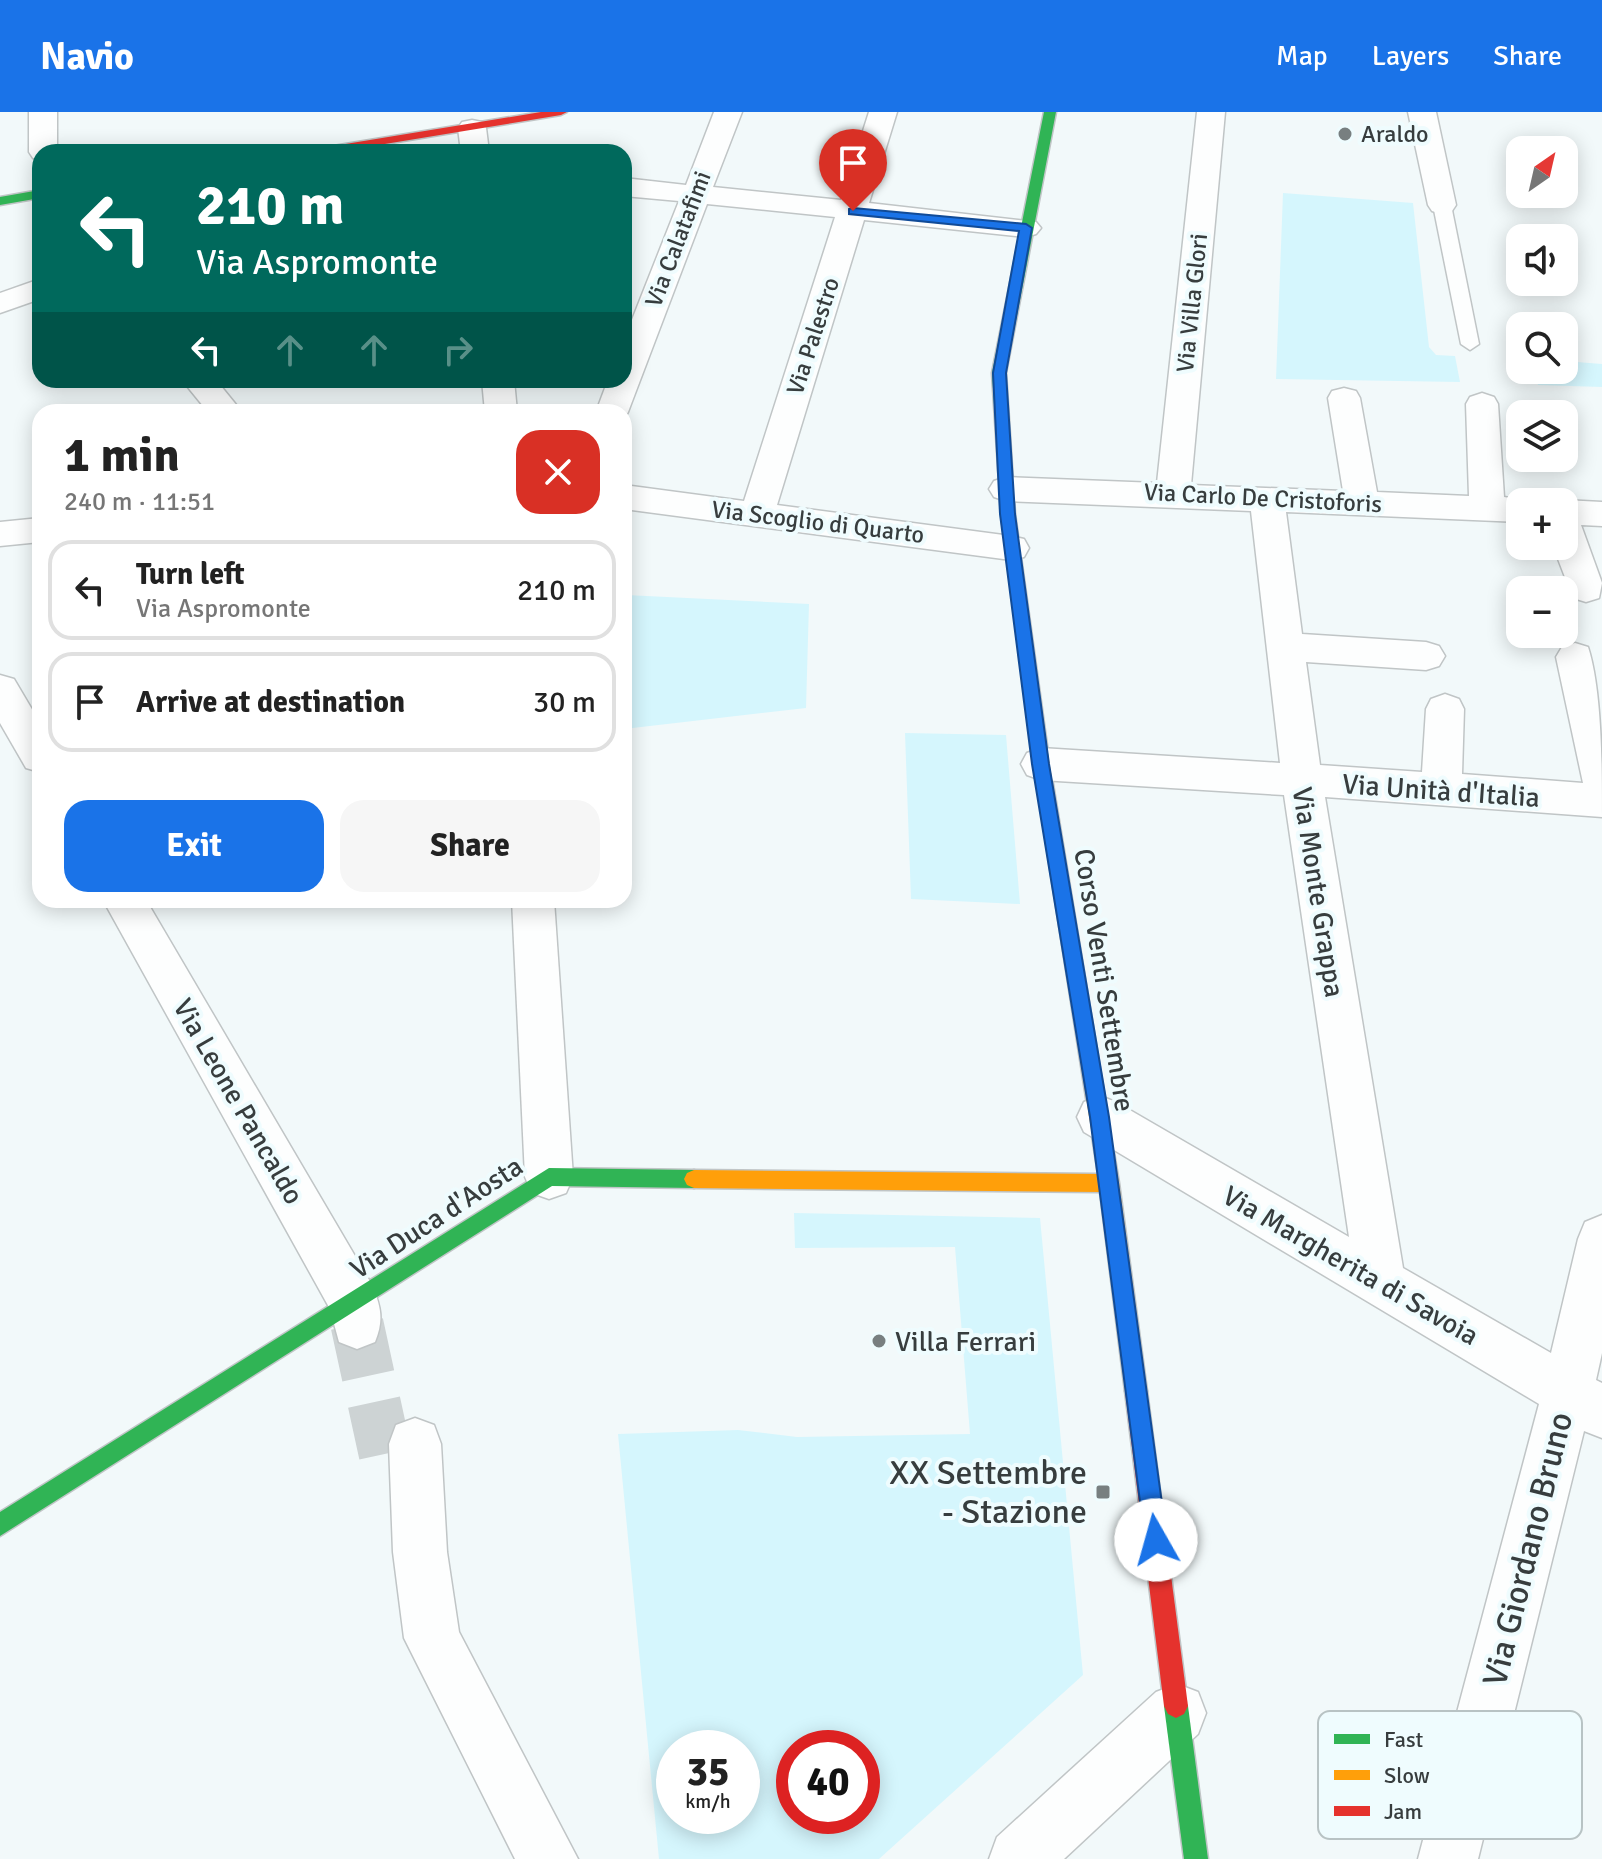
<!DOCTYPE html>
<html lang="en">
<head>
<meta charset="utf-8">
<style>
  body { margin:0; font-family:Signika,sans-serif; background:#f6f6f6; color:#222; height:100vh; display:flex; flex-direction:column; font-size:30px; white-space:nowrap }
  * { box-sizing:border-box; margin:0 }
  p { font-size:26px; color:#767676 }
  .icon { flex:none; width:44px; height:44px; fill:none; stroke:currentColor; stroke-width:2; stroke-linecap:round; stroke-linejoin:round }
  .map { position:relative; flex:1; overflow:hidden }
  .drawer { position:absolute; left:32px; top:292px; width:600px; height:504px; display:flex; flex-direction:column; background:#fff; border-radius:24px; box-shadow:0 4px 20px #0003 }
  .drawer>* { flex:none }
  .guide { position:absolute; left:32px; top:32px; width:600px; height:244px; border-radius:24px; box-shadow:0 4px 20px #0003; background:#00695c; color:#fff; overflow:hidden }
  .needle { width:52px; rotate:34deg }
  .buttons { position:absolute; left:1506px; top:24px; display:grid; gap:16px }
  .buttons a { display:grid; place-items:center; width:72px; height:72px; border-radius:16px; background:#fff; box-shadow:0 4px 20px #0003; font-size:40px }
  .speed { position:absolute; left:656px; top:1618px; display:flex; gap:16px; font-size:40px; font-weight:700; text-align:center }
  .speed>* { display:grid; place-content:center; width:104px; height:104px; border-radius:50%; background:#fff; box-shadow:0 4px 20px #0003; line-height:1 }
  .speed small { font-size:20px; font-weight:400 }
  .speed .limit { border:12px solid #d22; background:#fff; color:#111 }
  .pin { position:absolute; display:grid; place-items:center; width:68px; height:68px; color:#fff; margin:-82px -34px; border-radius:50% 50% 50% 0; rotate:-45deg; box-shadow:0 0 8px #0007 }
  .pin .icon { rotate:45deg }
  .me { position:absolute; width:88px; margin:-44px; rotate:353deg; stroke-linejoin:round; filter:drop-shadow(0 0 6px #0008) }
  .turn { display:flex; align-items:center; gap:28px; height:168px; padding:0 32px; font-size:36px }
  .turn .icon { width:104px; height:104px; stroke-width:2.5 }
  .turn b { display:block; font-size:56px; line-height:68px }
  .lanes { display:flex; align-items:center; height:76px; padding:0 32px; background:#0003; justify-content:center; gap:40px; direction:ltr }
  .lanes .off { opacity:.35 }
  .round { display:grid; place-items:center; flex:none; width:84px; height:84px; border-radius:24px; background:#f6f6f6 }
  .head { display:flex; align-items:center; justify-content:space-between; height:136px; padding:0 32px }
  h1 { font-size:48px; font-weight:700; line-height:60px }
  .action { display:flex; gap:16px; margin-top:auto; padding:16px 32px }
  .action a { flex:1; height:92px; border-radius:24px; background:#1a73e8; color:#fff; font-size:32px; font-weight:700; line-height:92px; text-align:center }
  .action a+a { background:#f6f6f6; color:#222 }
  ul { padding:0; list-style:none }
  li { display:flex; align-items:center; gap:24px; height:100px; margin:0 16px 12px; padding:0 16px; border:4px solid #e0e0e0; border-radius:24px }
  li div { flex:1 }
  li b { display:block; font-size:30px }
  li em { font-style:normal }
  header { display:flex; align-items:center; gap:48px; box-sizing:border-box; height:112px; padding:0 40px; background:#1a73e8; color:#fff }
  header strong { font-size:38px }
  nav { display:flex; gap:44px; margin-inline-start:auto; font-size:28px }
  .map>svg:first-child { display:block }
</style>
</head>
<body>
<header>
<strong>Navio</strong>
<nav><a>Map</a><a>Layers</a><a>Share</a></nav>
</header>
<div class="map">
<svg width="1602" height="1747" viewBox="0 0 1602 1747">
  <rect width="100%" height="100%" fill="#f2f9fa"/>
  <!-- green -->
  <g fill="#d5f6fd" fill-rule="evenodd">
    <path d="M1283,81l130,10 16,144 7,8 19,1 5,26 -184,-3z"/>
    <path d="M1564,249l38,3v23l-64,-2 -4,-15h30z"/>
    <path d="M624,473h4l-2,10 183,9 -3,104 -182,21z"/>
    <path d="M905,621l101,2 14,169 -109,-5z"/>
    <path d="M794,1101l246,5 43,457 -204,184h-220l-41,-425 120,-4 59,7 173,-3 -15,-187 -160,1zM674,1636h68v68h-68zM862,1636v68h-68v-68z"/>
  </g>
  <g fill="none" stroke-linecap="round" stroke-linejoin="round">
    <!-- street-tunnel -->
    <path stroke="#cdd3d4" stroke-width="53" stroke-dasharray="53 27" stroke-linecap="butt" d="M357,1212l30,138"/>
    <!-- lane casing -->
    <g stroke="#c0c5c6" stroke-width="3">
      <path id="lane" d="M1442,88l9,5 28,139 -9,6 -9,-6 -28,-139z"/>
    </g>
    <!-- street casing -->
    <g stroke="#c0c5c6" stroke-width="3">
      <g id="street">
        <path d="M29,0h28v40h-17v8l-7,-2 -4,-6z"/>
        <path d="M714,0h28l-29,75 128,13 28,-88h28l-28,91 167,19 5,6 -5,6 -10,3 -162,-17 -87,285 234,31 13,3 5,9 -5,9 -13,3 -387,-51v-24l120,16 91,-284 -128,-13 -79,208 -4,7v-7h-28l12,-32h16v-40l55,-139 -55,-5v-18l62,7z"/>
        <path d="M1197,0h28l-34,373 152,6 -15,-93 4,-7 12,-3 12,3 4,7 17,94 92,4 -3,-92 4,-7 12,-4 12,4 4,7 6,93 29,5h-13v20l-234,-10 16,122 124,8 13,4 6,10 -6,10 -13,4 -120,-8 14,103 102,7 4,-63 5,-10 14,-5 14,5 5,10 -2,65 121,9 -27,-126 6,-10 13,-4 13,4c14,43 14,121 14,170l-277,-20 78,471 148,85 27,-114 7,-17 17,-7v138l-6,27 6,3v55l-18,-7 -106,428h-60l121,-455 -455,-272 -7,-15 7,-15 16,-6 16,6 233,135 -65,-442 -243,-15 -14,-5 -6,-11 6,-11 14,-5 239,15 -29,-252 -245,-10 -12,-4 -5,-8 5,-8 12,-4 151,6z"/>
        <path d="M1408,0h28l20,93 -4,6 -10,3 -10,-3 -4,-6z"/>
        <path d="M472,8l10,2 4,6 3,24h-28l-3,-24 4,-6z"/>
        <path d="M40,167v20l-40,14v-20z"/>
        <path d="M182,268h34l26,32h-34z"/>
        <path d="M482,268h32l3,32h-32z"/>
        <path d="M1564,388l38,2v24l-21,-1 21,58 -3,15 -13,4 -13,-4 -20,-52h11v-44h-7z"/>
        <path d="M40,406v24l-40,4v-24z"/>
        <path d="M0,563l14,4 26,44v49l-14,-4 -26,-45z"/>
        <path d="M103,788h43l226,385c9,22 12,35 3,57l-18,7 -18,-7 -9,-33z"/>
        <path d="M512,788h42l19,277 -7,16 -17,6 -17,-6 -7,-16z"/>
        <path d="M415,1306l19,7 7,19 6,108 12,80 119,227h-63l-111,-221 -11,-86 -4,-108 7,-19z"/>
        <path d="M1177,1572l21,8 8,21 -8,21 -134,125h-75l8,-22 159,-145z"/>
      </g>
    </g>
    <!-- fast casing -->
    <g stroke="#c0c5c6" stroke-width="3">
      <g id="fast">
        <path d="M1044,0h12l-50,261 9,141 34,246 -8,6 -8,-6 -32,-246 -9,-141z"/>
        <path d="M40,78v8l-40,7v-8z"/>
        <path d="M549,1056l145,2 7,3 3,6 -3,6 -7,3 -142,-2 -552,350v-24z"/>
        <path d="M1176,1582l8,4 4,8 20,153h-24l-20,-153 4,-8z"/>
      </g>
    </g>
    <!-- slow casing -->
    <g stroke="#c0c5c6" stroke-width="3">
      <path id="slow" d="M1041,642l8,6 70,423 28,208 -3,8 -8,3 -8,-3 -3,-8 -25,-199 -406,-4 -7,-3 -3,-6 3,-6 7,-3 404,4 -65,-414z"/>
    </g>
    <!-- jam casing -->
    <g stroke="#c0c5c6" stroke-width="3">
      <g id="jam">
        <path d="M541,0h26l-6,3 -225,37h-27l6,-3z"/>
        <path d="M1136,1268l8,3 3,8 41,315 -4,8 -8,4 -8,-4 -4,-8 -39,-315 3,-8z"/>
      </g>
    </g>
    <!-- lane -->
    <use href="#lane" fill="#fdfefe" fill-rule="evenodd"/>
    <!-- street -->
    <use href="#street" fill="#fdfefe" fill-rule="evenodd"/>
    <!-- fast -->
    <use href="#fast" fill="#30b455" fill-rule="evenodd"/>
    <!-- slow -->
    <use href="#slow" fill="#ff9f0a" fill-rule="evenodd"/>
    <!-- jam -->
    <use href="#jam" fill="#e5322d" fill-rule="evenodd"/>
  </g>
  <!-- route -->
  <path fill="#1a73e8" stroke="#114b97" stroke-width="2" d="M853,96l173,16 6,4 -26,145 9,141 34,250 60,353 58,423 -3,8 -8,3 -8,-3 -3,-8 -55,-423 -58,-353 -32,-250 -7,-141 26,-142 -170,-17v-5z"/>
  <!-- markers -->
  <g fill="#787f80" stroke="#effcfe" stroke-width="3">
    <circle cx="1345" cy="22" r="8"/>
    <circle cx="879" cy="1229" r="8"/>
    <rect x="1095" y="1372" width="16" height="16" rx="4"/>
  </g>
  <g text-anchor="middle" stroke-width="8" stroke-linejoin="round" paint-order="stroke">
    <!-- far-poi labels -->
    <g font-size="24" fill="#373d3e" stroke="#effcfe" text-anchor="start">
      <text x="1361" y="30">Araldo</text>
    </g>
    <!-- far-street labels -->
    <g font-size="24" fill="#373d3e" stroke="#effcfe">
      <text transform="translate(678 127) rotate(-69)" y="8">Via Calatafimi</text>
      <text transform="translate(1192 191) rotate(-84)" y="8">Via Villa Glori</text>
      <text transform="translate(813 224) rotate(-72)" y="8">Via Palestro</text>
      <text transform="translate(1263 386) rotate(3)" y="8">Via Carlo De Cristoforis</text>
      <text transform="translate(818 410) rotate(7)" y="8">Via Scoglio di Quarto</text>
    </g>
    <!-- street labels -->
    <g font-size="28" fill="#373d3e" stroke="#effcfe">
      <text transform="translate(1441 678) rotate(4)" y="10">Via Unità d'Italia</text>
      <text transform="translate(1319 780) rotate(81)" y="10">Via Monte Grappa</text>
      <text transform="translate(1105 868) rotate(81)" y="10">Corso Venti Settembre</text>
      <text transform="translate(239 989) rotate(60)" y="10">Via Leone Pancaldo</text>
      <text transform="translate(436 1105) rotate(-33)" y="10">Via Duca d'Aosta</text>
      <text transform="translate(1351 1153) rotate(30)" y="10">Via Margherita di Savoia</text>
    </g>
    <!-- poi labels -->
    <g font-size="28" fill="#373d3e" stroke="#effcfe" text-anchor="start">
      <text x="895" y="1239">Villa Ferrari</text>
    </g>
    <!-- near-poi labels -->
    <g font-size="34" fill="#373d3e" stroke="#effcfe" text-anchor="end">
      <text x="1087" y="1372">XX Settembre<tspan x="1087" dy="39">- Stazione</tspan></text>
    </g>
    <!-- near-street labels -->
    <g font-size="34" fill="#373d3e" stroke="#effcfe">
      <text transform="translate(1527 1437) rotate(-76)" y="12">Via Giordano Bruno</text>
    </g>
  </g>
  <!-- legend -->
  <rect x="1318" y="1599" width="264" height="128" rx="12" fill="#effcfe" stroke="#b8c3c4" stroke-width="2"/>
  <rect x="1334" y="1622" width="36" height="10" fill="#30b455"/>
  <rect x="1334" y="1658" width="36" height="10" fill="#ff9f0a"/>
  <rect x="1334" y="1694" width="36" height="10" fill="#e5322d"/>
  <g font-size="22" fill="#373d3e">
    <text x="1384" y="1635">Fast</text>
    <text x="1384" y="1671">Slow</text>
    <text x="1384" y="1707">Jam</text>
  </g>
</svg>
<div class="buttons">
<a><svg class="needle" viewBox="-14 -14 28 28"><path d="M0-13l5 13h-10z" fill="#e53935"/><path d="M0 13l5-13h-10z" fill="#767676"/></svg></a>
<a><svg class="icon" aria-label="sound" viewBox="0 0 24 24"><path d="M4 9h4l5-4v14l-5-4H4zM17 9q2 3 0 6"/></svg></a>
<a><svg class="icon" aria-label="search" viewBox="0 0 24 24"><circle cx="10" cy="10" r="6"/><path d="M15 15l6 6"/></svg></a>
<a><svg class="icon" aria-label="layers" viewBox="0 0 24 24"><path d="M12 4l9 5-9 5-9-5zM3 14l9 5 9-5"/></svg></a>
<a>+</a>
<a>−</a>
</div>
<div class="speed"><div>35<small>km/h</small></div><div class="limit">40</div></div>
<div class="pin" style="left:853px;top:99px;background:#d93025"><svg class="icon" aria-label="arrive" viewBox="0 0 24 24"><path d="M6 21V4h12l-3 4 3 4H6"/></svg></div>
<svg class="me" style="left:1156px;top:1428px" viewBox="-20 -20 40 40"><circle r="19" fill="#fff"/><path d="M0-13L10 11 0 6-10 11z" fill="#1a73e8"/></svg>
<div class="guide">
<div class="turn"><svg class="icon" aria-label="left" viewBox="0 0 24 24"><path d="M17 20v-9H6M10 6l-5 5 5 5"/></svg><div><b>210 m</b>Via Aspromonte</div></div>
<div class="lanes"><svg class="icon" aria-label="left" viewBox="0 0 24 24"><path d="M17 20v-9H6M10 6l-5 5 5 5"/></svg><svg class="icon off" aria-label="ahead" viewBox="0 0 24 24"><path d="M12 20V5M6 11l6-6 6 6"/></svg><svg class="icon off" aria-label="ahead" viewBox="0 0 24 24"><path d="M12 20V5M6 11l6-6 6 6"/></svg><svg class="icon off" aria-label="right" viewBox="0 0 24 24"><path d="M7 20v-9h11M14 6l5 5-5 5"/></svg></div>
</div>
<section class="drawer">
<div class="head"><div><h1>1 min</h1><p>240 m · 11:51</p></div><a class="round" style="background:#d93025;color:#fff"><svg class="icon" aria-label="close" viewBox="0 0 24 24"><path d="M6 6l12 12M18 6L6 18"/></svg></a></div>
<ul>
<li><svg class="icon" aria-label="left" viewBox="0 0 24 24"><path d="M17 20v-9H6M10 6l-5 5 5 5"/></svg><div><b>Turn left</b><p>Via Aspromonte</p></div><em>210 m</em></li>
<li><svg class="icon" aria-label="arrive" viewBox="0 0 24 24"><path d="M6 21V4h12l-3 4 3 4H6"/></svg><div><b>Arrive at destination</b></div><em>30 m</em></li>
</ul>
<div class="action"><a>Exit</a><a>Share</a></div>
</section>
</div>
</body>
</html>
